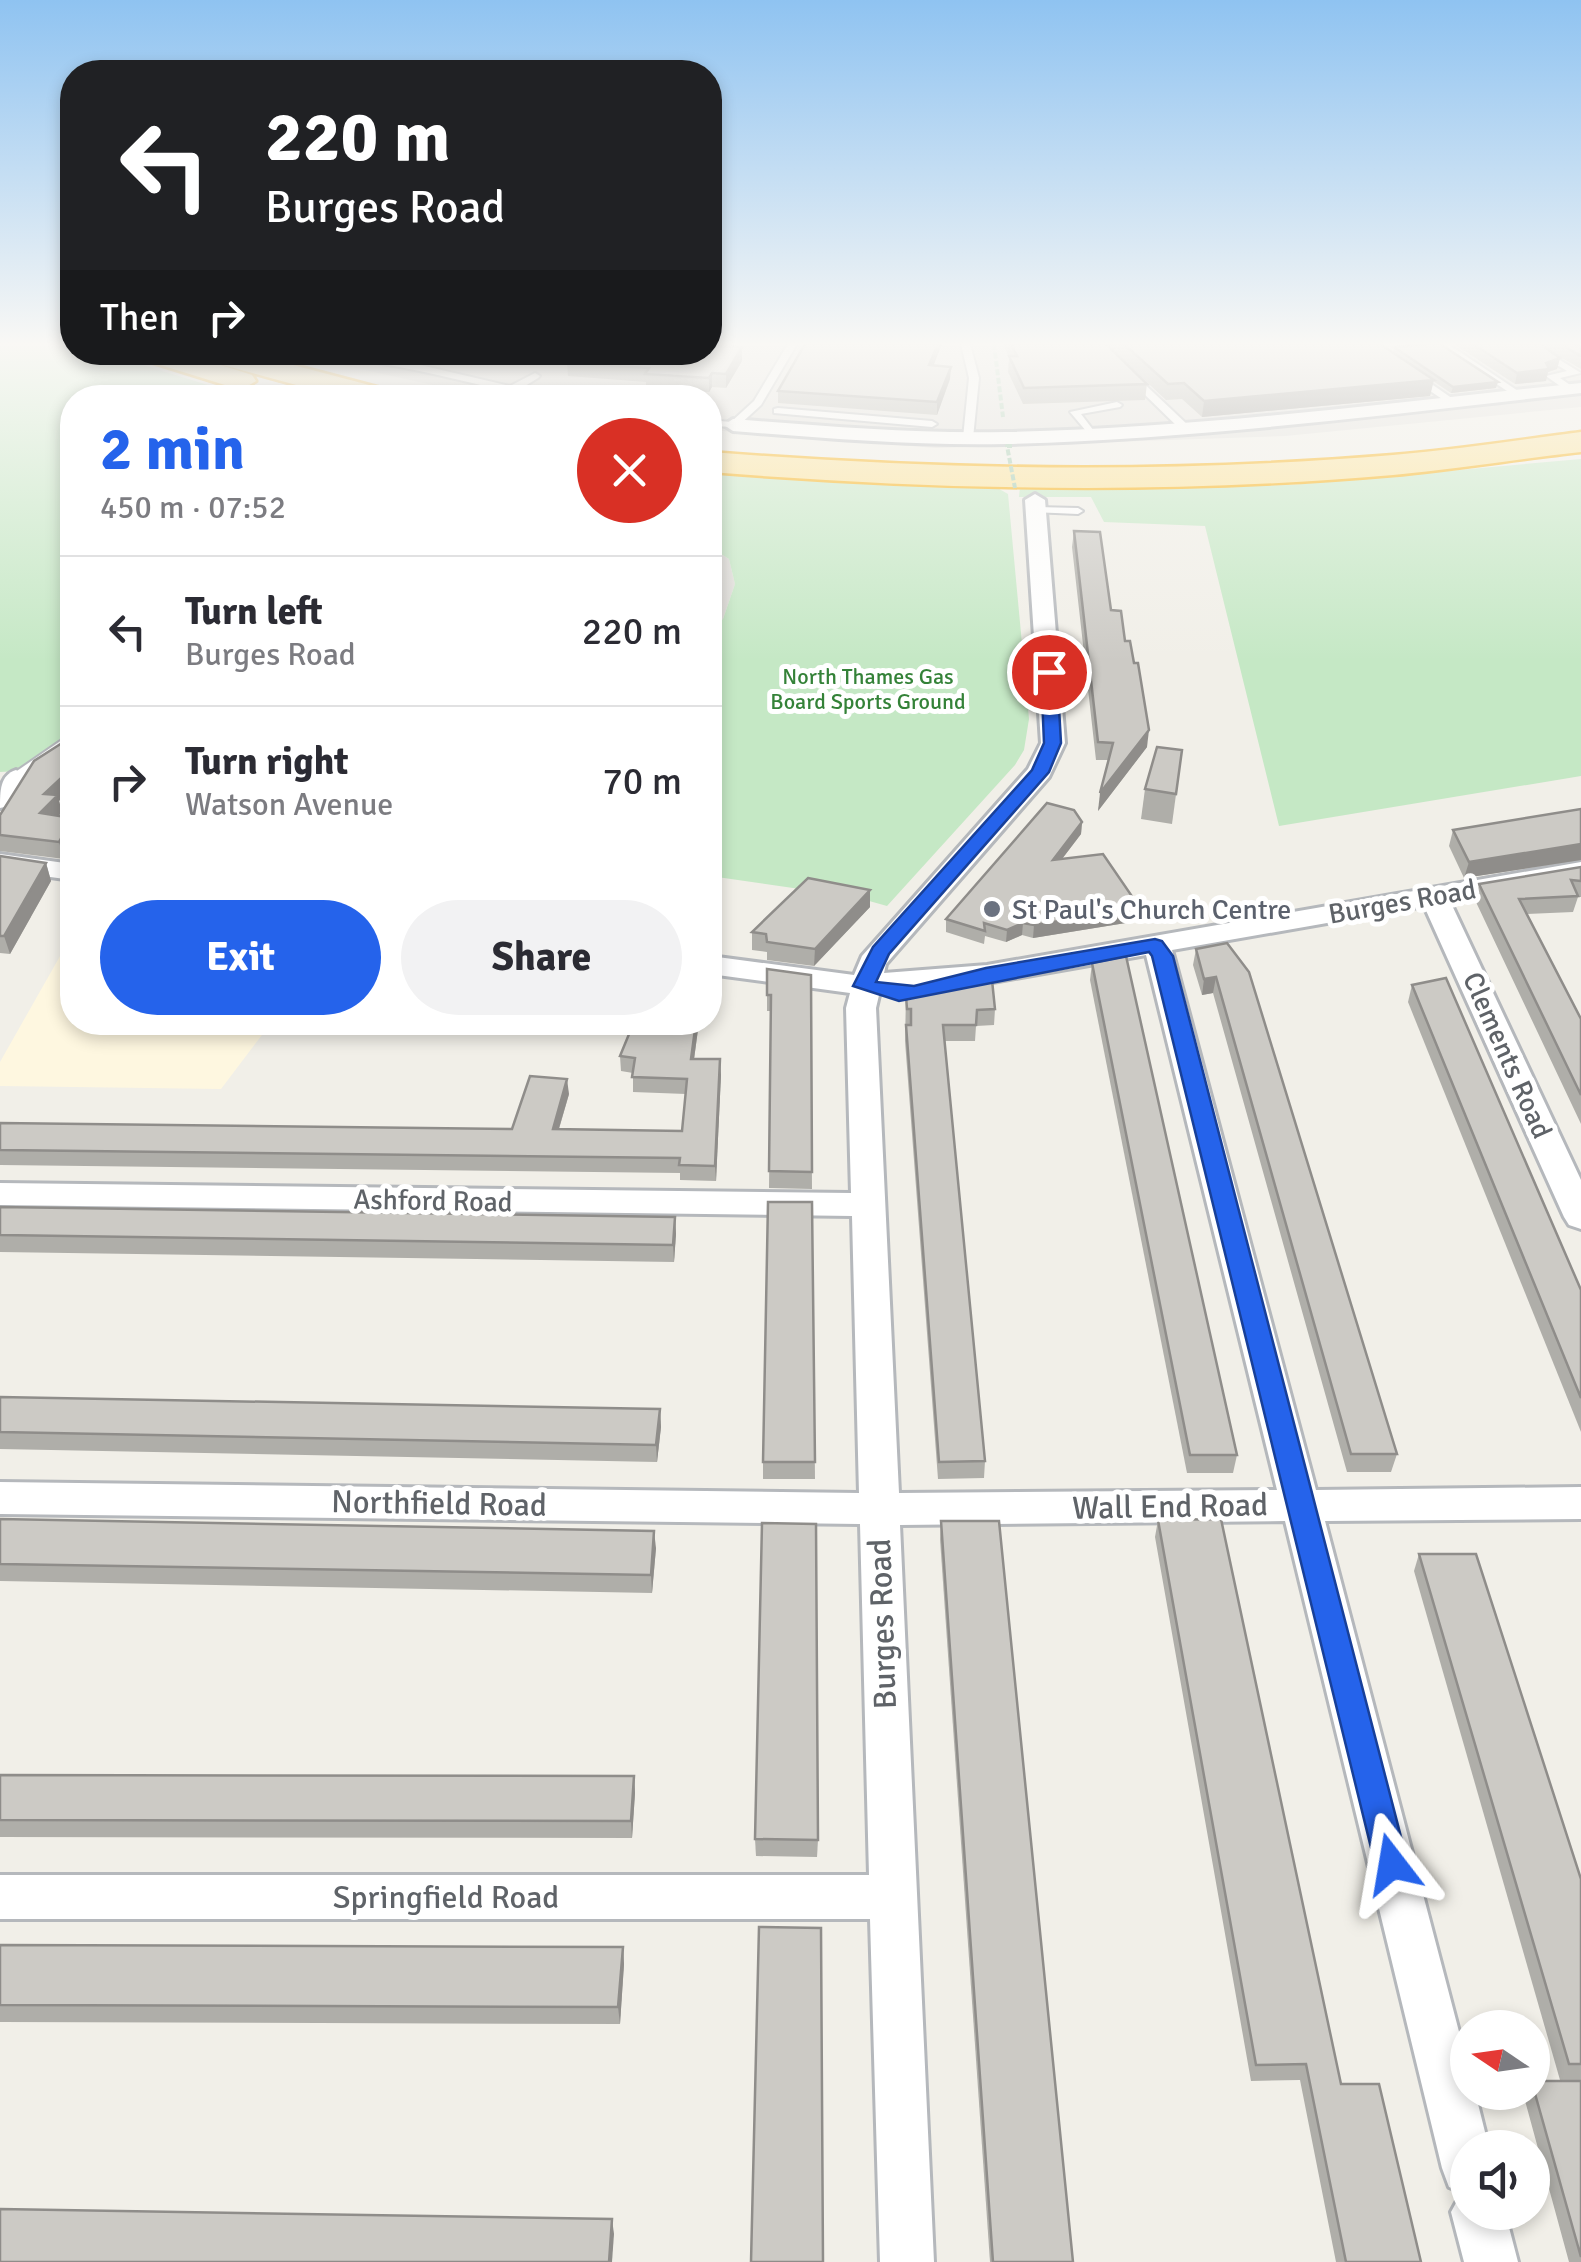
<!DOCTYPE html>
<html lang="en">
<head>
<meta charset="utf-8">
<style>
  body { margin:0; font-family:Signika,sans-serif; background:#f2f2f3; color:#2b2b33; height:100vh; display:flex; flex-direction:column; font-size:38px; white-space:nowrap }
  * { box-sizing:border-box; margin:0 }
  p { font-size:32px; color:#7c7c81 }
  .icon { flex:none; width:55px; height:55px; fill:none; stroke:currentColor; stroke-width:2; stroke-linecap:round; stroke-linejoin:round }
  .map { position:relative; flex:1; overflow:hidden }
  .panel { position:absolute; left:60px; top:385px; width:662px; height:650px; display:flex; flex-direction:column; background:#fff; border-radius:40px; box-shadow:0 5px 15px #0003 }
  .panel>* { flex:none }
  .guide { position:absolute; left:60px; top:60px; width:662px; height:305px; border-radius:40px; box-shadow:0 5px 15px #0003; background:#202124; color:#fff; overflow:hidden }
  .needle { width:65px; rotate:283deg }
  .fabs { position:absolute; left:1450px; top:2010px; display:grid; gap:20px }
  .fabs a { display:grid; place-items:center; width:100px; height:100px; border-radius:50%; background:#fff; box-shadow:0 5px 15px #0003; font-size:50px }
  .pin { position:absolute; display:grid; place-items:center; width:85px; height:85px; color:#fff; margin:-42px; border:5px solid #fff; border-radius:50%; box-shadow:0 2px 10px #0007 }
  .me { position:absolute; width:110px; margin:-55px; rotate:346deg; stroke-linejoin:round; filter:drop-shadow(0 0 8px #0008) }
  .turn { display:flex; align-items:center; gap:35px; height:210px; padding:0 40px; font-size:45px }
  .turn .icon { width:130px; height:130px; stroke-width:2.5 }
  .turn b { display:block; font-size:70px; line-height:85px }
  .then { display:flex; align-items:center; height:95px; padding:0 40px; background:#0003; gap:20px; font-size:38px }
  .round { display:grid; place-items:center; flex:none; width:105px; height:105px; border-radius:52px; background:#f2f2f3 }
  .headline { display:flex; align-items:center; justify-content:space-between; height:170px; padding:0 40px }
  h1 { font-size:60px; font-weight:700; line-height:75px; color:#2563eb }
  .primary-button { display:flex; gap:20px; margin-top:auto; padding:20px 40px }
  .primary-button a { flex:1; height:115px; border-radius:60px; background:#2563eb; color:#fff; font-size:40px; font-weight:700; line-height:115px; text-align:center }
  .primary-button a+a { background:#f2f2f3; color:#2b2b33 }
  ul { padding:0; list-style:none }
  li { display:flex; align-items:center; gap:30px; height:150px; padding:0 40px; border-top:2px solid #e1e1e2 }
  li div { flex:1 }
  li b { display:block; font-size:38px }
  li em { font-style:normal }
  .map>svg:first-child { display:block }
</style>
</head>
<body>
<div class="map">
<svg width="1581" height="2262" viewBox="0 0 1581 2262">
  <rect width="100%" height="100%" fill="#f1efe8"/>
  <!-- commercial -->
  <path fill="#fef7e0" d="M72,935v87l199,1 -50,66 -221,-3v-24z"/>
  <!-- industrial -->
  <g fill="#e0deda">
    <path d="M710,344h871v63l-296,29 -349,12 -226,-18v-32l-223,-1 -199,-44 422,-1z"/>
    <path d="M710,547l19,12 6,25 -12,35 -13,7z"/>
  </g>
  <!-- green -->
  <g fill="#c5e8c5">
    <path d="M0,344h72v8l32,1 143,44 -175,1v333l-54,40 -18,1z"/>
    <path d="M1581,459v317l-302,50 -74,-300 -101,-4 -13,-25h-72l1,-10 270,-2z"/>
    <path d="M710,472l284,14 14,8 21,225 -5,31 -9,15 -128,141 -32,-9 -145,-21v-250l13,-7 12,-35 -6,-25 -19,-12z"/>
  </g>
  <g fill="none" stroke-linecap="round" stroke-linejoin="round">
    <!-- lane casing -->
    <g stroke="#b5b8bc" stroke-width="4">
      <g id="lane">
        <path d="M788,344h9l-36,61 -24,22 -27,-1v-6l21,2 23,-21z"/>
        <path d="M961,344h9l9,34 -6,60 -5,3 -5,-3 6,-60z"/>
        <path d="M1093,344h9l88,83v4h-8z"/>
        <path d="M1437,344h11l76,51 -8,2z"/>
        <path d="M277,352h17l17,5 44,-3 55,9 22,-11h13l-25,13 90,21 25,-13 5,3 -2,2 -18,11 32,9h-20c-56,-14 -112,-29 -170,-37 -32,-5 -52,6 -85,-9z"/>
        <path d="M1547,352l34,21 -21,5 13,9v4h-6l-21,-15 21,-5 -23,-14v-4z"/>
        <path d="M1411,374h6l39,27 -8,2 -37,-25z"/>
        <path d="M595,395h51l5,3h-61z"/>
        <path d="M1117,402l5,3 -2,2 -39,7 16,21 -5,3 -22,-26z"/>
        <path d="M778,408l154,13 5,3 -5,3 -158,-14v-4z"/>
        <path d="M1036,507l42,1 5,3 -5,3 -46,-2v-4z"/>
        <path d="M72,733v10l-51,38h-10v-6z"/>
      </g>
    </g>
    <!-- street casing -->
    <g stroke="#b5b8bc" stroke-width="6">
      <g id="street">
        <path d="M1581,383v10c-191,21 -382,46 -575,51 -91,2 -182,-6 -273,-13l-9,-6 9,-6c91,7 182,15 273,13 192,-4 384,-29 575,-49z"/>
        <path d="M1035,494l10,6 20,243 -16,34 -163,187 -2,9 103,-8 594,-103v16l-131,23 131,279v49l-12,-4 -5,-8 -140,-311 -252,44 144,540 265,-3v32l-256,2 143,545v26h7l14,56h-21v64h37l13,50h-54l-13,-50 11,-20 -13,-5 -7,-19 -157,-647 -385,4 34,737h-54l-10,-343h-870v-44h869l-9,-351 -860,-10v-32l859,11 -7,-277 -852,-11v-22l851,10 -5,-185 4,-15 -140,-19v-18l144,19 8,-19 166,-187 13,-26 -16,-243zM1146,955l131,535 -378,3 -23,-485 4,-17 107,-8z"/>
        <path d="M16,770l13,8 -20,28 -9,2c0,-17 0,-33 16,-38z"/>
        <path d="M0,854l72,10v16l-72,-10z"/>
      </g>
    </g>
    <!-- highway casing -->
    <g stroke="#f9ab00" stroke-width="5">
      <g id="highway">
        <path d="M134,352h46l17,6 -3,-6h50l148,39 4,7h-52l-139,-38 47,15 4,6 -15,9 -103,-32z"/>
        <path d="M1581,432v20c-63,7 -125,17 -188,23 -228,20 -456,15 -683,-3v-20c227,18 455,22 683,3 63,-5 125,-15 188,-23z"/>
      </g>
    </g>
    <!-- path -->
    <path stroke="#9cc7a9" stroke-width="4" stroke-dasharray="6 2.5" stroke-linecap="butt" d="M994,344l9,73"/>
    <!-- lane -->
    <use href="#lane" fill="#fff" fill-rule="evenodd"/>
    <!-- street -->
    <use href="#street" fill="#fff" fill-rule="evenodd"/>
    <!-- highway -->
    <use href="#highway" fill="#fde293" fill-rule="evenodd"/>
    <!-- path-bridge -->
    <path stroke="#9cc7a9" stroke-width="4" stroke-dasharray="6 2.5" stroke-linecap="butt" d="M1012,446h-5l8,42"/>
  </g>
  <!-- wall -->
  <g fill="#afaea9">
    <path d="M1003,344h377l13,9 1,-6 102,41 -45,5 -18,-12 -3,15 -228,21 -20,-18 -16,1 -59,-55 40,39 -2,16 -122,4 -15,-32 1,-15z"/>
    <path d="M1454,344h122l5,3v22l-31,-18 10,7 -3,11 -9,3 -2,9 -31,3z"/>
    <path d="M742,347v14l-16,27 -14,-1 -3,5 -63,-4v-6l-78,-6 -1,-13z"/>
    <path d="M950,379l-13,36 -159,-12v-12z"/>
    <path d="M1074,531l51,110 22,106 -49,64 10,-51h-12l-24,-213z"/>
    <path d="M1182,750l-10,74 -31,-5 4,-30z"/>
    <path d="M59,801l3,11 -3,4 13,2v25l-8,16 -64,-8v-36z"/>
    <path d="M1581,809v51l-117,18 -15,-32 4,-16z"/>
    <path d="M1082,822l-1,12 -19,25 78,49 -2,13 -105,17 -11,-3 -16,7 -21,-6 -1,8 -38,-12v-13z"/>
    <path d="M0,856l46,7 5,18 -41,73 -10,-1z"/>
    <path d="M1581,867v30h-3l-5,15 -46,2 54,105v105l-106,-224 4,-16z"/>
    <path d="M870,890v17l-56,59 -47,-6v-8l-15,-2v-18z"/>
    <path d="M1227,943l170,511 -6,18h-44l-134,-479 -11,2 -9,-30 3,-16z"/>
    <path d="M1092,963l145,492 -4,18h-46l-97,-493z"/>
    <path d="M767,969l44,6 1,214 -43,-1 2,-177h-4z"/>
    <path d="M1412,985l169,305v142l-173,-430z"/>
    <path d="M906,996l89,13 -1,16 -18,1 -1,15h-30l40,420 -1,17 -46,1 -33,-438z"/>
    <path d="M634,1022h65l-5,37 27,16 -5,106 -36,-1v-7l-680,-8v-42l512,6 57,-35 -10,35 123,2 4,-37 -53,-2v-19l-12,-2 -1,-15z"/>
    <path d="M812,1202l3,277h-52v-17z"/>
    <path d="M0,1207l675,10 1,17 -2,28 -674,-10z"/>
    <path d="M0,1397l660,12 1,18 -4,35 -657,-13z"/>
    <path d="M0,1519l656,29 -4,45 -652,-12z"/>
    <path d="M1158,1520l183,564 80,178h-85l-36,-182 -49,1 -96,-544z"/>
    <path d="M941,1521l132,741h-83l-50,-723z"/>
    <path d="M1419,1554l162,325v201h-21l-146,-509z"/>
    <path d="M0,1775l634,1 1,17 -3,45 -632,-1z"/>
    <path d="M755,1839l63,1 -1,17 -61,-1z"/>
    <path d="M0,1945l623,2 1,17 -4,60 -620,-2z"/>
    <path d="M1532,2081h49v181h-12l-45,-165 2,-5h6z"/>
  </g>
  <!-- shaded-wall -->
  <g fill="#8f8d8a">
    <path d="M938,344h4l-13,33v-12z"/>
    <path d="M742,347v14l-16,27v-14z"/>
    <path d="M1560,358l-3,11 -9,3 -2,9 -31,3 2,-11z"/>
    <path d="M951,367l-1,12 -13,36v-13z"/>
    <path d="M712,373v14l-3,5v-14z"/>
    <path d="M1434,380l-4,16 -228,21 2,-16z"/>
    <path d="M1498,382l-2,6 -45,5 2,-6z"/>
    <path d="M1149,730l-2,17 -49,64 2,-18z"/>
    <path d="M72,768v21l-13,12 3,11 -18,18 -4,-17 4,-19z"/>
    <path d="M72,818v25l-8,16 -5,-17z"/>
    <path d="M1082,822l-1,12 -29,38 1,-12z"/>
    <path d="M1581,844v16l-117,18 5,-16z"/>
    <path d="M46,863l5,18 -41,73 -6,-18z"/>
    <path d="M870,890v17l-56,59 1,-17z"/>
    <path d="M1140,908l-2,13 -105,17 1,-13z"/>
    <path d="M1023,923l-1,12 -16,7 1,-12z"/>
    <path d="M1216,977l-3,16 -11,2 2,-16z"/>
    <path d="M696,1022h3l-7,52 -1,-15z"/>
    <path d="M720,1059l1,16 -5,106 -1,-15z"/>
    <path d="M567,1079l2,15 -15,51 -1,-16z"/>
    <path d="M675,1217l1,17 -2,28 -1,-17z"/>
    <path d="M660,1409l1,18 -4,35 -1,-17z"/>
    <path d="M654,1531l2,17 -4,45 -1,-18z"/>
    <path d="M634,1776l1,17 -3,45 -1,-17z"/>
    <path d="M623,1947l1,17 -4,60 -2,-17z"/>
    <path d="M612,2219l2,15 -2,28h-3z"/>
  </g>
  <!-- building -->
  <g fill="#cccac5" stroke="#8f8d8a" stroke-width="2.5">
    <path d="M805,344h133l-9,21 22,2 -14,35 -159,-11z"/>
    <path d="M1011,344h95l41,40 -123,4 -15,-32h8z"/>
    <path d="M1124,344h256l54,36 -230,21 -20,-18 -16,1z"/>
    <path d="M1428,344h12l58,38 -45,5 -59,-40z"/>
    <path d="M1473,344h71l-1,2 17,12 -14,5 3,6 -32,4z"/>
    <path d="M1560,344h16l5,3v9z"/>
    <path d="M710,345l32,2 -16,27 -14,-1 -3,5 -64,-4 4,-6 -82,-5 8,-11h135z"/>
    <path d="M1074,531l26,1 11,78 10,1 4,30h5l4,22h4l11,67 -49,63 13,-50 -15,-1z"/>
    <path d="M62,743l10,3v22l-28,26 14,1 -18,18 32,5 -13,24 -59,-7v-20l34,-54z"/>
    <path d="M1157,747l25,3 -6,44 -31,-5z"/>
    <path d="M1047,803l27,7 8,12 -29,38 50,-6 37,54 -106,17 -11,-2 -16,7 -23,-7 1,8 -39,-12z"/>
    <path d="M1581,809v35l-112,18 -16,-32z"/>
    <path d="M0,856l46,7 -42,73h-4z"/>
    <path d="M1581,867v14l-10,-1 7,16 -59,3 62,120v76l-102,-211z"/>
    <path d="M808,878l62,12 -55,59 -48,-7 -1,-8 -14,-2z"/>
    <path d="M1227,943l22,29 148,482h-46l-135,-477 -12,2 -8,-30z"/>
    <path d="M1126,956l111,499h-47l-98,-492z"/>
    <path d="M767,969l44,6 1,197 -43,-1 2,-176h-4z"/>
    <path d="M1446,978l135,312v108l-169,-413z"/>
    <path d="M992,980l3,29 -18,1 -1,15h-33l42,436 -46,1 -33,-437h5v-16h-4l-1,-13z"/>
    <path d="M634,1022h62l-5,37h29l-5,107 -36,-1 1,-7 -680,-8v-27l512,6 18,-53 37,3 -14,50 129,2 5,-52 -55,-2 3,-19 -15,-2z"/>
    <path d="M768,1202h44l3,260h-52z"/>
    <path d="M0,1207l675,10 -2,28 -673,-10z"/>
    <path d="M0,1397l660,12 -4,36 -656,-13z"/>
    <path d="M0,1519l654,12 -3,44 -651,-11z"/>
    <path d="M1221,1519l120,565h38l42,178h-75l-40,-198 -50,1 -98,-545z"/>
    <path d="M941,1521h58l74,741h-80z"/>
    <path d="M762,1523l54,1 2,316 -63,-1z"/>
    <path d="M1419,1554h57l105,325v185h-12z"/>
    <path d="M0,1775l634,1 -3,45 -631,-1z"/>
    <path d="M759,1927l62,1 2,334h-72z"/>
    <path d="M0,1945l623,2 -5,60 -618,-2z"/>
    <path d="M1532,2081h49v176l-49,-174z"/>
    <path d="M0,2209l612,10 -3,43h-609z"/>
  </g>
  <!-- sky -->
  <linearGradient id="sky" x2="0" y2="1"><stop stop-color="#8fc3f1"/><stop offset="0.52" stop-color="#f9f8f5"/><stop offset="1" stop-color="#f9f8f5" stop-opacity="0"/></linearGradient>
  <rect width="1581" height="661" fill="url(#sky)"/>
  <!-- route -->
  <path fill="#2563eb" stroke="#184099" stroke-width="2.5" d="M1049,667l8,5 4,71 -12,29 -160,182 -13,28 38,4 72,-18 169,-29 7,2 11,15 235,908 -5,11 -11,5 -12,-5 -5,-11 -223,-908 -3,-4 -250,49 -46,-15 20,-39 159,-177 12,-27 -3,-71z"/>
  <!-- markers -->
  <circle fill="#6b7280" stroke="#fff" stroke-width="4" cx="992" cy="909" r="10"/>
  <g text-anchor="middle" stroke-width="10" stroke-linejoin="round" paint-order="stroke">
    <!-- far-park labels -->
    <g font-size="22" fill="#348238" stroke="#fff">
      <text x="868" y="684">North Thames Gas<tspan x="868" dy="25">Board Sports Ground</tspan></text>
    </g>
    <!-- street labels -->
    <g font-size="28" fill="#5f6368" stroke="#fff">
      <text transform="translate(1402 901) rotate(-10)" y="10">Burges Road</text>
      <text transform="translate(1508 1055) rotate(66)" y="10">Clements Road</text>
      <text transform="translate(433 1200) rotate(1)" y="10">Ashford Road</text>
    </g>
    <!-- worship labels -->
    <g font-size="28" fill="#5b616d" stroke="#fff" text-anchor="start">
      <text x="1012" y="919">St Paul's Church Centre</text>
    </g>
    <!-- near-street labels -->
    <g font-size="32" fill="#5f6368" stroke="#fff">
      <text transform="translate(439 1503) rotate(1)" y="11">Northfield Road</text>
      <text transform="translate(1170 1506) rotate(-1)" y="11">Wall End Road</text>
      <text transform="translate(882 1624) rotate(-92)" y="11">Burges Road</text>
      <text x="446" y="1908">Springfield Road</text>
    </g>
  </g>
</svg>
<div class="fabs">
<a><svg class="needle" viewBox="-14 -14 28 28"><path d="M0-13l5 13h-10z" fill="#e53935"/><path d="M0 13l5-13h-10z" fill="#7c7c81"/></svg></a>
<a><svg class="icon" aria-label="sound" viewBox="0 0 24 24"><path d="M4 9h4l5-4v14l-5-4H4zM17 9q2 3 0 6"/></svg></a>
</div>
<div class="pin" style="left:1049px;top:672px;background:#d93025"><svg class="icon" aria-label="arrive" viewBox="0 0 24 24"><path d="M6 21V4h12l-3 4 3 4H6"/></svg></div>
<svg class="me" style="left:1392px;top:1864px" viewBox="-20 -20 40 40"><path d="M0-17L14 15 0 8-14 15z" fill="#2563eb" stroke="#fff" stroke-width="4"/></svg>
<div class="guide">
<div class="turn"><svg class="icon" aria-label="left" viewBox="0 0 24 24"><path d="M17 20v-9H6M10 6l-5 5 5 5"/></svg><div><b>220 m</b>Burges Road</div></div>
<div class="then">Then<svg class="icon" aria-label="right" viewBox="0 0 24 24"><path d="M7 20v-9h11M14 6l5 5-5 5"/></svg></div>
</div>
<section class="panel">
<div class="headline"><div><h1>2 min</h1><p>450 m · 07:52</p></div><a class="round" style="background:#d93025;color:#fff"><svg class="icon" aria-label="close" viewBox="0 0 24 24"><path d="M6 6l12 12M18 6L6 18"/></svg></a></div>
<ul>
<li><svg class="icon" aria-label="left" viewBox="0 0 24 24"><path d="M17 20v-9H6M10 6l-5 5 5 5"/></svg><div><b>Turn left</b><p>Burges Road</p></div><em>220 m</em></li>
<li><svg class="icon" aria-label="right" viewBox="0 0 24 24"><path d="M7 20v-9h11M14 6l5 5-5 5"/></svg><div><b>Turn right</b><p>Watson Avenue</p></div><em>70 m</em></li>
</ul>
<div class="primary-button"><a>Exit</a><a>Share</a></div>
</section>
</div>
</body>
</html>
